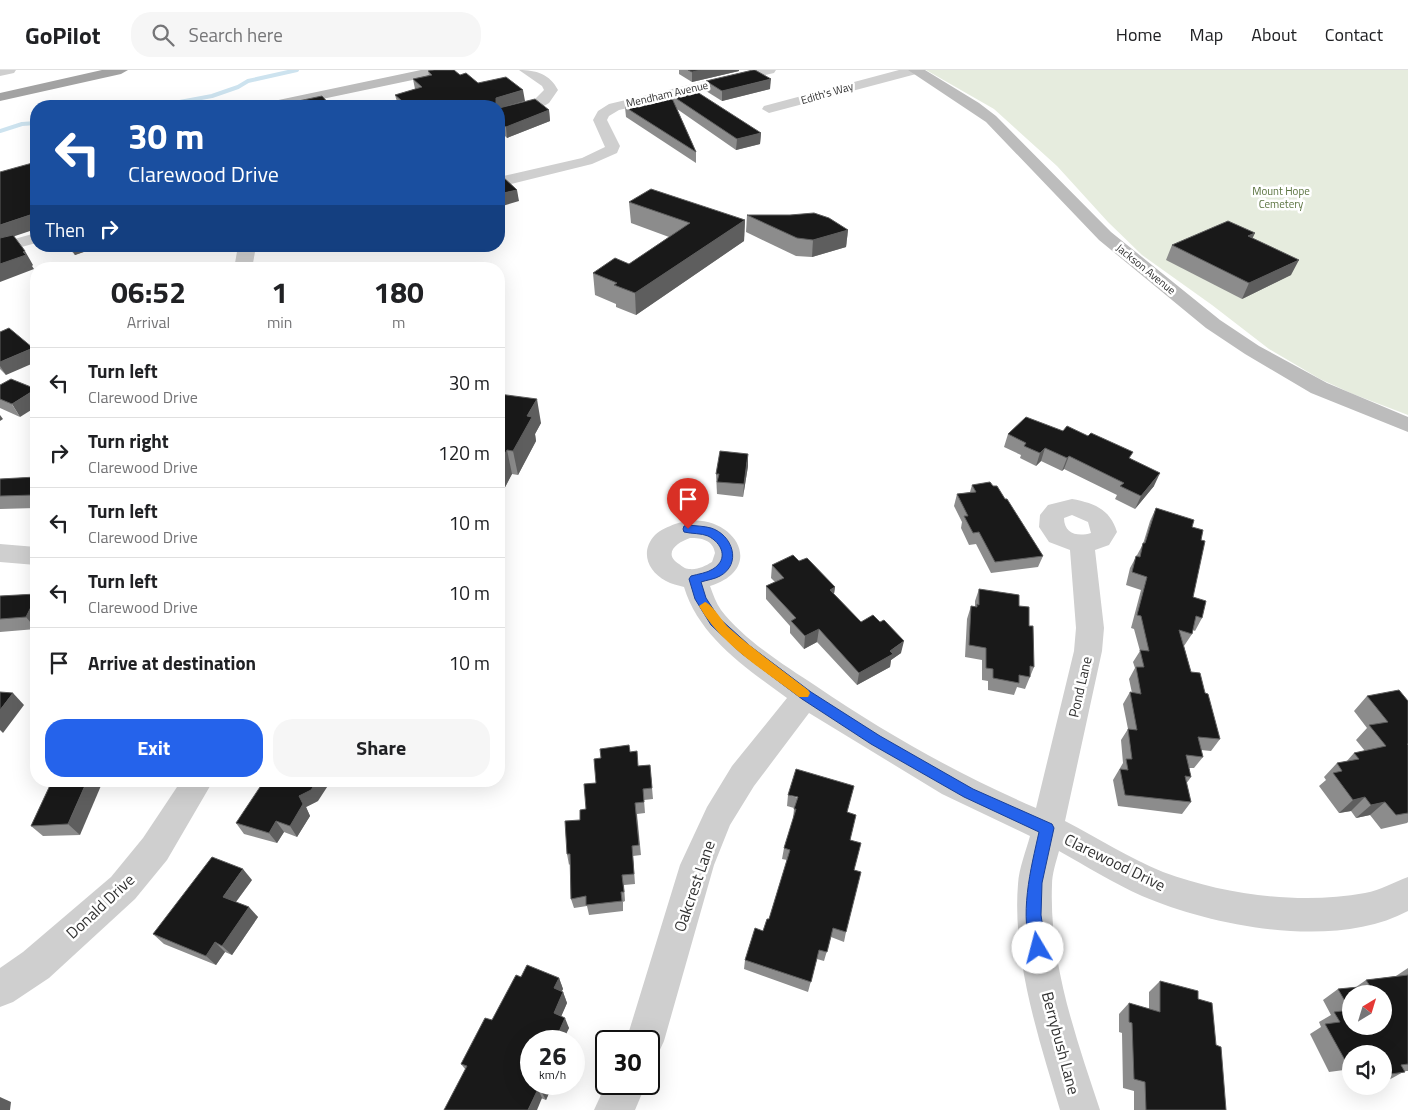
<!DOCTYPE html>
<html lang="en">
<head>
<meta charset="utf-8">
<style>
  body { margin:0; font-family:"Titillium Web",sans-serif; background:#f6f6f6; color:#202124; height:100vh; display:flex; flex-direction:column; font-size:19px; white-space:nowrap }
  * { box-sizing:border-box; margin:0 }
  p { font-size:16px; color:#757577 }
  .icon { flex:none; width:28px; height:28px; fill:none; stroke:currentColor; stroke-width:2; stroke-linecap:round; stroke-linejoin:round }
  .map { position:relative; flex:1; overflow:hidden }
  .panel { position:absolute; left:30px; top:192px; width:475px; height:525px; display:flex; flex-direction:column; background:#fff; border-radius:20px; box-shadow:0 5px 20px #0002 }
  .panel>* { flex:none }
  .top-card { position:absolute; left:30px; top:30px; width:475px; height:152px; border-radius:20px; box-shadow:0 5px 20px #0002; background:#1a4fa0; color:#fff; overflow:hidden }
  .needle { width:32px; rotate:38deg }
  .controls { position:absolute; left:1342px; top:915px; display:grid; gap:10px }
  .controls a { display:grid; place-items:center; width:50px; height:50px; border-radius:50%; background:#fff; box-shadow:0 5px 20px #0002; font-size:25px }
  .speed { position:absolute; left:520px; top:960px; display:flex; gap:10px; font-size:25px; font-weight:700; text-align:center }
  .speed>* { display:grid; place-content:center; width:65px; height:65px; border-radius:50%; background:#fff; box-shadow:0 5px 20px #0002; line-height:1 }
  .speed small { font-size:12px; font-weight:400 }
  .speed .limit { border:2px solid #111; border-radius:8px; background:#fff; color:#111 }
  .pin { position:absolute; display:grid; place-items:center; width:42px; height:42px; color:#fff; margin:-51px -21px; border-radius:50% 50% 50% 0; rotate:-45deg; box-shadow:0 0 5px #0007 }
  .pin .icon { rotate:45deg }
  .me { position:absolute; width:55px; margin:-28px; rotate:352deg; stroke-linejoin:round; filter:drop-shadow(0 0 4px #0008) }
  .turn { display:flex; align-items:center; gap:18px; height:105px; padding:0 15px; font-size:22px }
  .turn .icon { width:65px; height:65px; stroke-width:2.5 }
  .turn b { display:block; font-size:35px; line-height:42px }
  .then { display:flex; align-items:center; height:48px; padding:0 15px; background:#0003; gap:10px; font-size:19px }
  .eta { display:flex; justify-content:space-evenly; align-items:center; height:85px; text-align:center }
  .eta b { font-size:30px; font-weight:700; line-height:35px }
  .primary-button { display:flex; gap:10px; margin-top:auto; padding:10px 15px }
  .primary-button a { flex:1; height:58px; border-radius:20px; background:#2563eb; color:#fff; font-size:20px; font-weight:700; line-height:58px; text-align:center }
  .primary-button a+a { background:#f6f6f6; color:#202124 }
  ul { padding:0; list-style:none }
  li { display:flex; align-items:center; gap:15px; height:70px; padding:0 15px; border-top:1px solid #e0e0e0 }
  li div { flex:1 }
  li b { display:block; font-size:19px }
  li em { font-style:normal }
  header { display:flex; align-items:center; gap:30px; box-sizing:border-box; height:70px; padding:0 25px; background:#fff; border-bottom:1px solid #e0e0e0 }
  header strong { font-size:24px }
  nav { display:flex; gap:28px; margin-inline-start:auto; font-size:18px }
  .search { width:350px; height:45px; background:#f6f6f6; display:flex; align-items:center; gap:12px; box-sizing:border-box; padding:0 18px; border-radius:20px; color:#757577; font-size:19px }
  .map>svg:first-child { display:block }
</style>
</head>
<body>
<header>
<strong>GoPilot</strong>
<div class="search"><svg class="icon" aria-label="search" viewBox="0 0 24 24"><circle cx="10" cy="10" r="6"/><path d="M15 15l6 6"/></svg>Search here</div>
<nav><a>Home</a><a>Map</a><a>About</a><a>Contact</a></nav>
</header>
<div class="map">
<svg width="1408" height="1040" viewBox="0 0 1408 1040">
  <rect width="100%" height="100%" fill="#fff"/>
  <!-- green -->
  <path fill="#e6ecde" d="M926,0h482v345l-55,-21 -33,-15 -51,-30 -57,-44 -70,-50 -34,-33 -51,-56 -63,-57z"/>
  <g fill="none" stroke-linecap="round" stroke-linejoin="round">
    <!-- stream -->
    <g stroke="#cde3ef" stroke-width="4">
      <path d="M158,36l54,-10 26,-9 10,-6 49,-11"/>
      <path d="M0,61l22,-7 14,-1"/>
    </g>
    <!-- minor -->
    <g fill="#cfcfcf" fill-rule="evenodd">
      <path d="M0,0h16l-2,3 -14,3z"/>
      <path d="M519,0c17,0 31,4 39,20l-9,13 -5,3 -45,12v-8l35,-10 10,-10 -2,-4z"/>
      <path d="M752,0h24l-2,3 -155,37 -10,6 -2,4 13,26 -3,7 -25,11 -93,23v-10l83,-19 23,-11 -12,-27 5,-9 11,-7z"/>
      <path d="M899,0h23l-2,3 -151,40 -7,-4 2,-3z"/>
      <path d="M36,163v10l-36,10v-10z"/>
      <path d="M238,176h18l-4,23h-18z"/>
      <path d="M1072,429c22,4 38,10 45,33l-8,13 -14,5 9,78 -2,23 -37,170c33,17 64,37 98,51 62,23 138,33 202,21 16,-3 29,-11 43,-16v34c-73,39 -193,16 -266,-15 -29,-13 -56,-30 -83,-45 -3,11 -7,23 -7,34 -3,77 24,153 48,225h-40c-21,-70 -48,-152 -42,-226 1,-16 8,-33 12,-48l-88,-42 -133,-81 -55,73 -24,39 -16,40 -50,176 -6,13 -9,4v-17h-23l54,-176 27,-58 25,-41 55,-68c-40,-29 -88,-61 -103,-111 -6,-2 -13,-3 -18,-6 -19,-10 -26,-30 -11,-46 6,-6 13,-8 20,-11 53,-19 97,43 35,62 3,8 6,17 11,24 23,30 64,56 95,76 69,47 143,89 220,122l38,-157 2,-23 -6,-78 -21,-8 -10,-15 1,-12 8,-10zM1072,445l16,7 3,11c-13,4 -27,1 -27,-15zM690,468c12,0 23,2 25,15l-3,9c-7,4 -14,8 -23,7 -4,0 -7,-3 -10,-5 -17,-11 -1,-22 11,-26z"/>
      <path d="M0,474l36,3v18l-36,-3z"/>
      <path d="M181,711h32l-46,79 -32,39 -86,79 -36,24 -13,5v-39l23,-16 88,-75 32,-39z"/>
      <path d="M606,1014h40l-11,26h-41z"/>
    </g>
    <!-- secondary -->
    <g fill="#bcbcbc" fill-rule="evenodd">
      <path d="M421,0h27l-7,4 -152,32h-27l2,-3 5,-1z"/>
      <path d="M908,0h17l54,33 17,13 115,116 109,88 39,26 68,37 81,34v15l-97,-39 -66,-39 -39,-26 -107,-88 -113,-118z"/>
    </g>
    <!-- trunk -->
    <path fill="#a2a2a2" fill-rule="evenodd" d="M102,0h26l-7,4 -121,27v-8z"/>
  </g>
  <!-- wall -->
  <g fill="#8c8c8c">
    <path d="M679,0h60v1l-47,11 -13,-8z"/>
    <path d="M428,1l32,4 18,8 47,18 -19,5 43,4 1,11 -43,17 -4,-4 -4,2v-30h-100l-1,-1 -3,-10 20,-6 -2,-10 16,-4z"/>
    <path d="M706,11l64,8 -48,12 -16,-10z"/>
    <path d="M671,25l90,38 -1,11 -24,6 -59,-41 19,43v11l-70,-46 -1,-10 46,-10z"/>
    <path d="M629,132l116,18 -1,21 -108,74 -20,-8v-3l-21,-9 -2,-22 36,-9 40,-27 -38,-14z"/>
    <path d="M747,145l101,15 -2,17 -34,10 -16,-1 -50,-24z"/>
    <path d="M1253,169l38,36 -49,24 -76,-39 6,-15z"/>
    <path d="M67,176h34l-26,9z"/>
    <path d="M0,262l6,43 -6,-6z"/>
    <path d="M0,315l20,32 -20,-9z"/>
    <path d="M499,324l42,29 -6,11 1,7 -18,34 -6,-1 -10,19h-3z"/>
    <path d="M1063,361l25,5 42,22 24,28 -19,23 -20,-10 2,-4 -53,-26 -2,2 -21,-10 -5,5 -16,-8 1,-3 -17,-8 4,-13z"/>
    <path d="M748,396l-5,31 -26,-3 -1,-20z"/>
    <path d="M36,407v31l-36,1v-30z"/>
    <path d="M972,415l21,1 12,13 38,57 -5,11 -47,6 -15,-29 -7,1 -8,-17 1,-6 -8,-16 3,-12 13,-2z"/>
    <path d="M1156,438l36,19 9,13 -8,57 9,21 -7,13 -2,-1 -1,4 -8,12 7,26 14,21 15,46 -9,12 -10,-1 2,7 -9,11h-5l2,9 -5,7 5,18 -9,12 -64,-8 -5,-26 10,-17 -2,-23 7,-11 -5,-25 7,-12 2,1 -3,-14 6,-11 -2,-6 7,-11 -6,-22 -3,-1 10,-38 -15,-5 4,-17 13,-24 7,-23z"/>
    <path d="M799,491l36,26 -1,7 27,28 40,31 -10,7 -1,7 -33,18 -40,-43 -13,7 -14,-16v-7l-24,-27v-13l9,-4 -4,-4 1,-13z"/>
    <path d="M979,519l40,17 10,20 5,41 -9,22 -8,-2 -3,8 -26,-5v-9l-6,-1v-20l-17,-3 2,-38 4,-13 4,1v-6z"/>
    <path d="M36,524v35l-36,3v-36z"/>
    <path d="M1367,626l41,5v121l-1,1 -26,6 -11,-14 -14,3 -5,-7 -12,2 -20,-27 7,-6 -2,-3 13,-14 9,-1 8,-9 11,-2 -9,-11 11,-12 -13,-17z"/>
    <path d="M630,682l8,14 12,-1 3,34 -9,1 1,13 -8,1 4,41 -8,1 2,28 -11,1 1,16 -2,1v9l-34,4 -2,-9 -13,2 -3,-9 -1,-35 -1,1 -2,-11 13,-34 6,-11 10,-26 5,-25z"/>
    <path d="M52,711l28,54 -37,1 -12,-10z"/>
    <path d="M788,725l59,17 7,58 -8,62 -2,10 -13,-5 -7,24 -7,-2 -9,33 -64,-23 1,-9 18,-29 6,-12 18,-59 -5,-1 2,-11 9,-28 1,-12 -7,-2z"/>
    <path d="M318,731l-12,6 4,9 -13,21 -13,-5 -7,11 -33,-9 -8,-11z"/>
    <path d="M252,810l-16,22 22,15 -26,38 -7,-3 -9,13 -52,-21 -11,-10z"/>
    <path d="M1408,898v103h-3l-18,10h-3v-27h-33v30l-7,-14 -15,2 -19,-38 11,-7 -2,-5 12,-7 -8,-15 15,-11 18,-2 10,-7 30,-4z"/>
    <path d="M521,907l38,1 4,11 -2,3h2l4,11 -6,13 8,12 -38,56h22l-7,16 -81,-31 -4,-5 31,-44z"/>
    <path d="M1160,911l38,18 18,46 10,65h-92v-19l-11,-3 -1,-55 -3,-1v-18l10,-11 20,6v-17z"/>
  </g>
  <!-- shaded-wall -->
  <g fill="#5e5e5e">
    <path d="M701,0h38v1l-47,11v-10z"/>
    <path d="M771,9l-1,10 -48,12v-10z"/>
    <path d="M523,20l2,11 -26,7v-2h-3v-8z"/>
    <path d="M549,40l1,11 -43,17 -1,-11z"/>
    <path d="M501,53l2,11 -4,2v-12z"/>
    <path d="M761,63l-1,11 -24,6 1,-11z"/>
    <path d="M517,120l2,11 -20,6v-13z"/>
    <path d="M36,143v16l-36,12v-16z"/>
    <path d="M745,150l-1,21 -108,74 -1,-22z"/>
    <path d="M848,160l-2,17 -34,10 1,-17z"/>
    <path d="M1255,163l-7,15v-12z"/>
    <path d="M70,176h31l-26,9z"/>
    <path d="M25,181l8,14 -1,1 2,3 -34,13v-18z"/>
    <path d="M1299,190l-8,15 -49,24 7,-16z"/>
    <path d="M33,278l3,5v9l-30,13 -6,-9v-4z"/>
    <path d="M36,319v18l-16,10 -8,-13z"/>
    <path d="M537,329l4,24 -6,11 1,7 -18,34 -5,-24 14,-35z"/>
    <path d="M0,345l3,4 -3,2z"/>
    <path d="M1045,378l-4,13 -5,5 4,-13z"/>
    <path d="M507,380l5,24 -10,19 -3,-14v-14z"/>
    <path d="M748,384v12l-5,31 1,-13z"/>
    <path d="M1069,386l-5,13 -2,2 5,-13z"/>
    <path d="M1160,403l-6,13 -19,23 6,-13z"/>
    <path d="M835,517l-2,13 -3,-10z"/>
    <path d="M36,527v32l-10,-12z"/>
    <path d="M819,559l-2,13 -13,7 1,-13z"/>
    <path d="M904,571l-3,12 -10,7 -1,7 -33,18 2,-12z"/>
    <path d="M13,623l11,12 -21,28 -3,-3v-20z"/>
    <path d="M87,711h16l-23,54 -12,-11z"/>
    <path d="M317,711h14l-13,20 -12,6 4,9 -13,21 -7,-11 9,-30z"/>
    <path d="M1365,727l-14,14 -12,2 14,-13z"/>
    <path d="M1385,732l-15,13 -14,3 15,-13z"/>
    <path d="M276,751l8,11 -7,11 -8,-10z"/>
    <path d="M243,799l9,11 -20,27 -9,-10z"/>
    <path d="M249,837l9,10 -26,38 -10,-9z"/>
    <path d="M215,872l10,10 -9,13 -10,-9z"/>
    <path d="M559,908l4,11 -5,10 -4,-11z"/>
    <path d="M563,922l4,11 -9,21 -4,-11z"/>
    <path d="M565,948l4,10 -6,13h-8z"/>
    <path d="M544,1014h9l-7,16 -5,-9z"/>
    <path d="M538,1019l4,9 -5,12h-9z"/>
    <path d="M0,1027l11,5 -1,8h-10z"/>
  </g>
  <!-- building -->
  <g fill="#191919" stroke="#5e5e5e" fill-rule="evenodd">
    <path d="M434,0h20l6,5 6,-2 12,10 28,-6 17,13 -27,8v8h-94l5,-1 -12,-10 27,-8 -9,-8 19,-4 -4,-4z"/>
    <path d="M688,0h13l-9,2z"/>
    <path d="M753,0h2l16,9 -49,12 -16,-10z"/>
    <path d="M694,20l67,43 -24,6 -66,-44z"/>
    <path d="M322,26l9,10h-45l-2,-2z"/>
    <path d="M671,26l25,56 -71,-45z"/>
    <path d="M535,29l14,11 -43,17 -5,-4 -2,1v-16z"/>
    <path d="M36,92v51l-36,12v-53z"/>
    <path d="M502,106l15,14 -18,4v-17z"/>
    <path d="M651,119l94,31 -110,73 -21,-8 3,-2 -24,-10 22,-15 14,6 61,-41 -61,-21z"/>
    <path d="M814,143l15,5 19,12 -35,10 -16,-2 -50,-23h43z"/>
    <path d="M1228,151l27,12 -7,3 51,24 -50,23 -77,-38z"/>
    <path d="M13,165l12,16 -2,1 3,3 -26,9v-26z"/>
    <path d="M184,193v6h-24v-2z"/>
    <path d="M9,258l24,20 -33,14v-30z"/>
    <path d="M11,309l25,10 -24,15 -12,-5v-14z"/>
    <path d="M499,324l38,5 -10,17 5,1 -19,34 -6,-1 -8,15z"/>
    <path d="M1026,347l37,14 4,-5 21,10 3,-3 42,19 -4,6 31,15 -19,23 -21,-10 4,-3 -55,-27 -2,2 -22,-10 -5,5 -16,-7 2,-3 -18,-9z"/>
    <path d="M720,381l28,3 -4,30 -27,-2 2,-8h-3z"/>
    <path d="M36,407v14l-2,4 -34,1v-17z"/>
    <path d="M990,412l3,4h4l8,13h2l36,57 -48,6 -16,-30 -6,1 -9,-17h4l-11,-22 19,-2 -4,-7z"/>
    <path d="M1156,438l38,12 -2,7 11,3 -2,10 4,1 -12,56 13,4 -4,17 -6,-2 -4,18 -13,-4 12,42 9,1 5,20 3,1 12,45 -22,-2 5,20 -17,-2 5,22 -6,-1 6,26 -66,-7 -5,-26 8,1 -2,-11h6l-4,-30 9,1 -7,-38 11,2 -5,-27h8l-4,-17 9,1 -8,-35 -4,-1 10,-38 -15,-5 4,-16 4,1 3,-14h2z"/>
    <path d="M793,485l6,6 8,-3 28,29 -5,3 31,32 12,-7 7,7 4,-2 20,21 -14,10 3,3 -34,19 -40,-44 -14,7 -14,-15 5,-3 -30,-32 18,-8 -12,-13z"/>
    <path d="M979,519l40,6v11l10,1v19h4l1,41 -4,-1v11l-11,-2v8l-26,-5v-9l-7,-1v-20l-17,-3 2,-39 6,1v-3l2,1z"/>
    <path d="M36,524v3l-10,20 -26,2v-23z"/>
    <path d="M1399,620l9,11v43h-1l1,1v68l-12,2 -11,-13 -14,3 -6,-8 -12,3 -20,-27 9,-2 -5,-8 22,-4 -5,-6 32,-7 -17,-21 19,-3 -21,-26z"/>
    <path d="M0,622l13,1 -13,17z"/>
    <path d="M629,675l1,7 7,-1 1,15 12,-1 2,23 -9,1 1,13 -9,1 4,42 -7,1 2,28 -12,1 2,17h-3l1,9 -36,4v-9l-15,3 -1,-45h-3l-2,-33 15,-1v-10l6,-1 -2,-25 12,-1 -2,-24 7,-1 -1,-9z"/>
    <path d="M796,699l58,17 -7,26 9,3 -6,25 11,3 -7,27 7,2 -15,60 -13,-4 -6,24 -8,-2 -8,32 -66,-22 10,-32 8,3 4,-12h2l21,-69 -6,-2 12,-39h-2l4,-12 -10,-2z"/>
    <path d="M52,711h35l-19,43 -37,2z"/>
    <path d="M264,711h53l-6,9 -12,6 4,8 -13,22 -14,-5 -7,12 -33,-10z"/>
    <path d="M212,787l31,12 -20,28 26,10 -27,39 -7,-4 -9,14 -53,-22z"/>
    <path d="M527,895l32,13 -5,10 9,4 -9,21 11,5 -10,23h-24v43h13l-3,7 -3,-2 -10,21h-84l23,-44 -6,-2 24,-46 7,2 24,-45 5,2z"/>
    <path d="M1408,905v89l-7,1 4,7 -21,3v-21h-33v8h-5l-21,-38 15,-2 -6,-10 16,-2 -12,-21 32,-3 -4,-6zM1351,924h33v32h-33z"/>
    <path d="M1160,911l38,10v8l14,4 4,42 5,2 5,63h-80l-1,-28 -11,-3 -2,-56 -3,-1v-19l31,9z"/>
  </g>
  <!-- route -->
  <path fill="#2563eb" stroke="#184099" d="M688,455c8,1 16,1 23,3 22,7 31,36 9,48 -5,3 -13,4 -19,6l5,16 13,20 31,28 61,46 69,44 93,53 79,35 2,4 -12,55 -1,32 5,33 -2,6 -6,2 -5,-2c-15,-37 -2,-86 6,-122l-75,-35 -93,-53 -69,-45 -61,-46 -30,-28 -16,-26 -6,-20 2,-3c7,-2 16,-3 22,-7 16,-10 9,-26 -5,-33 -7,-3 -16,-2 -24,-4l-1,-3 1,-3z"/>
  <!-- slow -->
  <path fill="#f59e0b" d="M705,532c7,2 17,19 23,25 26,23 53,42 80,63l2,3 -2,4h-9c-35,-27 -78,-52 -100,-91z"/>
  <g text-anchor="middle" stroke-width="5" stroke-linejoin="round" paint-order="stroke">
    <!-- far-street labels -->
    <g font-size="11" fill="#323232" stroke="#fff">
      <text transform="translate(827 23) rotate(-16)" y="4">Edith's Way</text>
      <text transform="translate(667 24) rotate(-13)" y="4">Mendham Avenue</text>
      <text transform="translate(1146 199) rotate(39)" y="4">Jackson Avenue</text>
    </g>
    <!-- far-park labels -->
    <g font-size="11" fill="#58713d" stroke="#fff">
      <text x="1281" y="125">Mount Hope<tspan x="1281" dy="13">Cemetery</tspan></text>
    </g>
    <!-- street labels -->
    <g font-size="14" fill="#323232" stroke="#fff">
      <text transform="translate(1080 617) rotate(-77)" y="5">Pond Lane</text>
    </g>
    <!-- near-street labels -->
    <g font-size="16" fill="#323232" stroke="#fff">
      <text transform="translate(1115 792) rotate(26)" y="6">Clarewood Drive</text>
      <text transform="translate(694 816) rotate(-71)" y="6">Oakcrest Lane</text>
      <text transform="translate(100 836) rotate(-43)" y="6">Donald Drive</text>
      <text transform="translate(1061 973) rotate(75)" y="6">Berrybush Lane</text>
    </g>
  </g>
</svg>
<div class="controls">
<a><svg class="needle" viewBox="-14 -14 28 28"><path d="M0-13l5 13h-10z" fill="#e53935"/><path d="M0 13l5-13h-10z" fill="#757577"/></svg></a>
<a><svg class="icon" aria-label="sound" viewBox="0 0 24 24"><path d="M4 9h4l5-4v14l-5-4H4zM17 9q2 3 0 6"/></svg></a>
</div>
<div class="speed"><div>26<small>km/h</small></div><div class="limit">30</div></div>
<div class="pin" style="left:688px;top:459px;background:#d93025"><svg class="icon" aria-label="arrive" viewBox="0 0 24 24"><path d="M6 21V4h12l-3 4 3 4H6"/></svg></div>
<svg class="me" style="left:1038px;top:878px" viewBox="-20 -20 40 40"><circle r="19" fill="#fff"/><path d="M0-13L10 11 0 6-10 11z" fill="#2563eb"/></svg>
<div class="top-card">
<div class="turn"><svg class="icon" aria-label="left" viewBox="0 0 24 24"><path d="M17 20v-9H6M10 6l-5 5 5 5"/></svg><div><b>30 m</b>Clarewood Drive</div></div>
<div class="then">Then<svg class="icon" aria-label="right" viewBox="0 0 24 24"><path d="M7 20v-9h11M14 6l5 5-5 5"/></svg></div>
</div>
<section class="panel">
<div class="eta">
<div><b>06:52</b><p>Arrival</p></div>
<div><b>1</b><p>min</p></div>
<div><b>180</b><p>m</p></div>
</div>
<ul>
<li><svg class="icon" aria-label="left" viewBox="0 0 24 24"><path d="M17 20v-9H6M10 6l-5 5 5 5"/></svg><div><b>Turn left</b><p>Clarewood Drive</p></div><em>30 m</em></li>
<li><svg class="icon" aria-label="right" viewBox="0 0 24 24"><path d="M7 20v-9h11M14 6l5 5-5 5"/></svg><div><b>Turn right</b><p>Clarewood Drive</p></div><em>120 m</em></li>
<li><svg class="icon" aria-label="left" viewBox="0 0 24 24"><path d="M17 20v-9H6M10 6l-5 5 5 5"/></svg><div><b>Turn left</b><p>Clarewood Drive</p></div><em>10 m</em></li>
<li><svg class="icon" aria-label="left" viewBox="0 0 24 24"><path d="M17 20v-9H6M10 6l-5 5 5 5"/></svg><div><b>Turn left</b><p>Clarewood Drive</p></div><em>10 m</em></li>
<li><svg class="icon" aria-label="arrive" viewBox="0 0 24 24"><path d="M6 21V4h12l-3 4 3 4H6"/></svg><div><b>Arrive at destination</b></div><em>10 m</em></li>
</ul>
<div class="primary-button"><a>Exit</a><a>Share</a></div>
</section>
</div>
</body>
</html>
